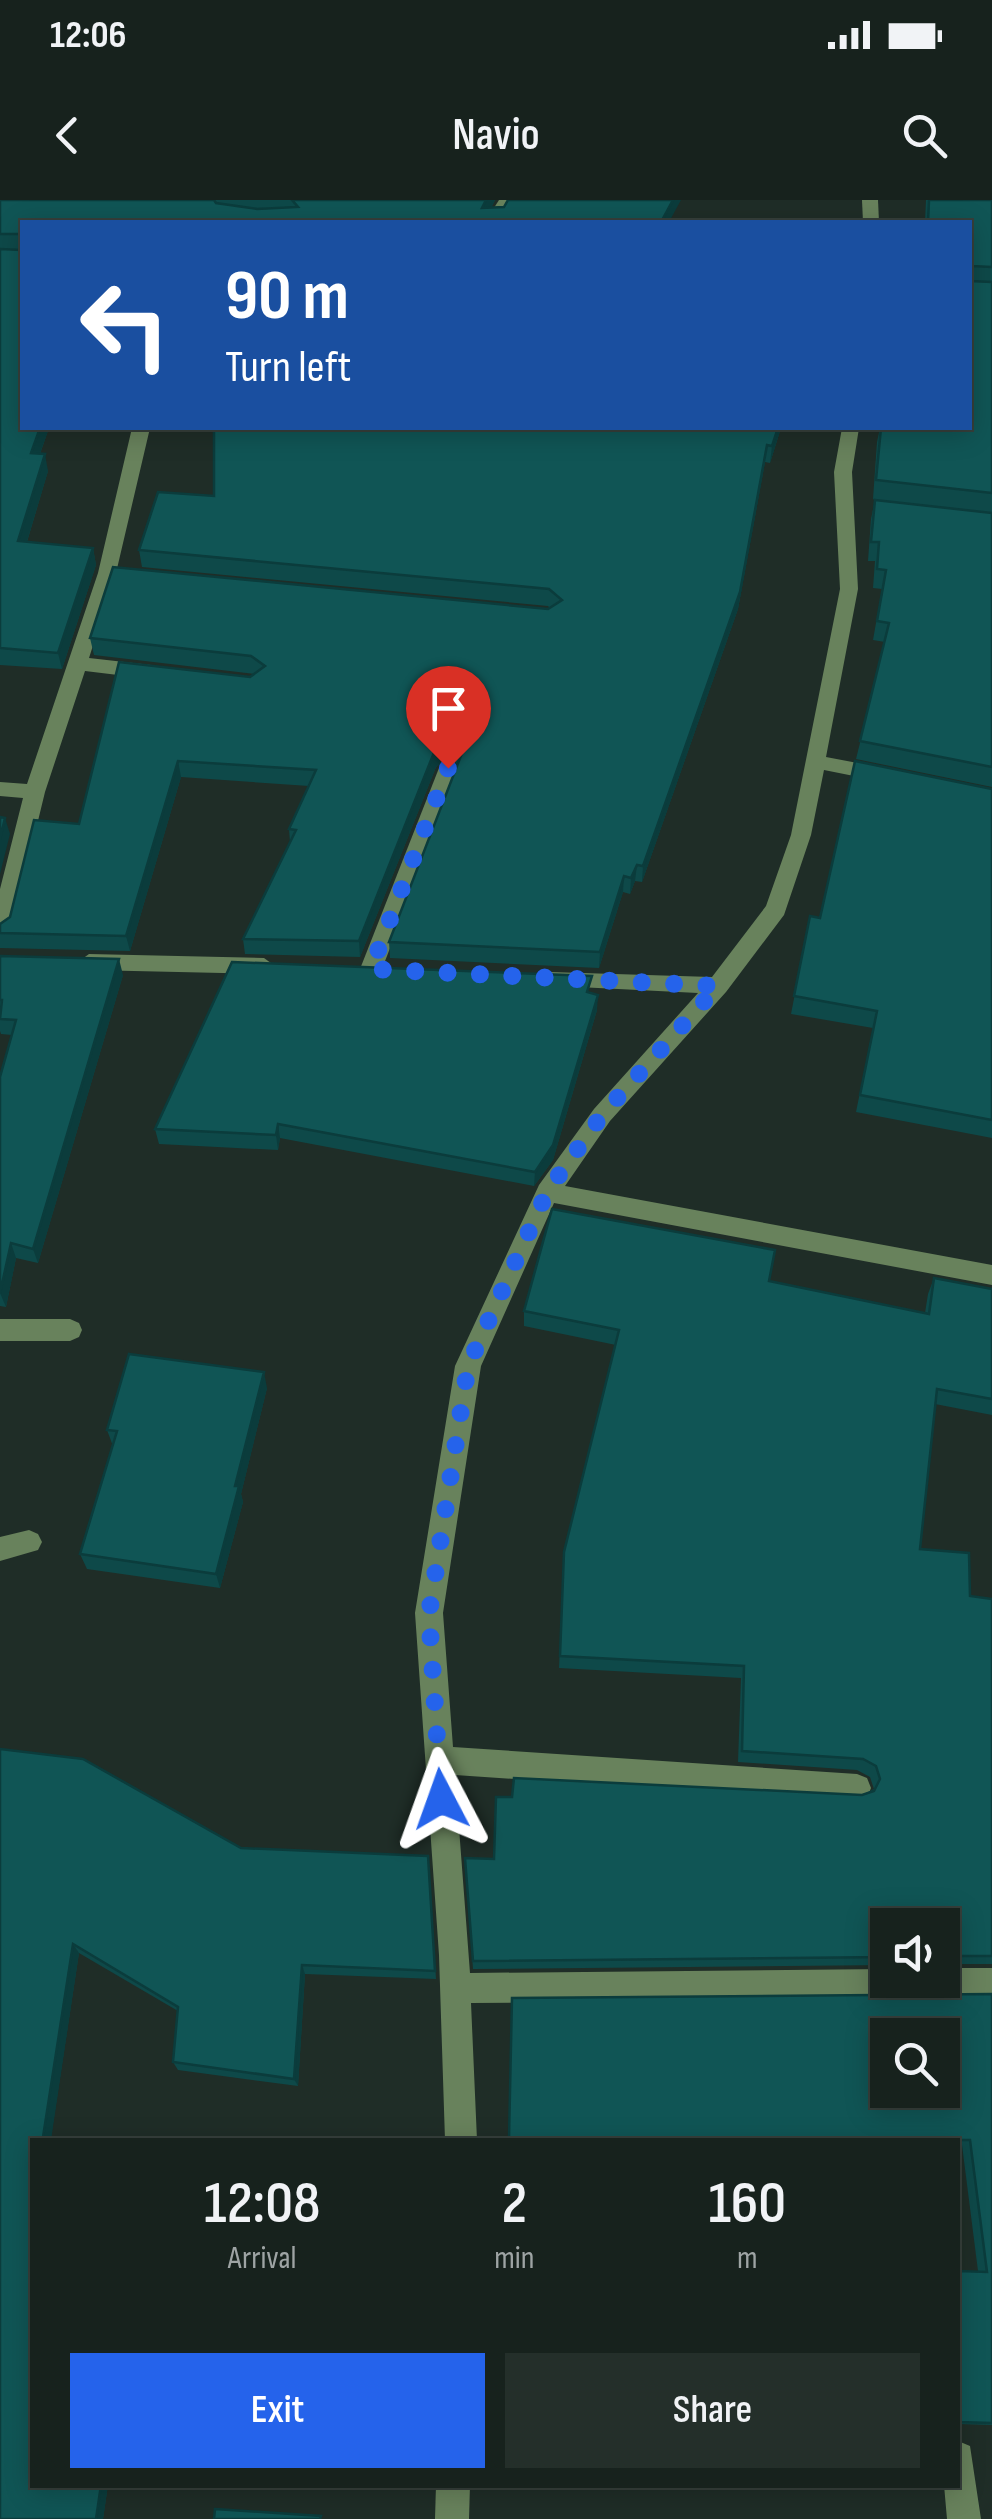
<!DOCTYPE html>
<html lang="en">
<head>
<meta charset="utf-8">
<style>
  body { margin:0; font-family:"Sofia Sans Condensed",sans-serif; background:#242f2a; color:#f1f3f6; height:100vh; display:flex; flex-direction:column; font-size:38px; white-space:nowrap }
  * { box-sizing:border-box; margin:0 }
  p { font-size:32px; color:#9ea4a4 }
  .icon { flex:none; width:55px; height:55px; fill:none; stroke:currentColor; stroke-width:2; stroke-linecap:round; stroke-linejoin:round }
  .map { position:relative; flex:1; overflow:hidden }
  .sheet { position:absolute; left:30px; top:1938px; width:930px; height:350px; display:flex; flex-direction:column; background:#17221d; border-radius:0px; box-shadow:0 5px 25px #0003,0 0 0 2px #363f3b }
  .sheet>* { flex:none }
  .hud { position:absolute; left:20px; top:20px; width:952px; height:210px; border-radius:0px; box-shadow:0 5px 25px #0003,0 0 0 2px #363f3b; background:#1a4fa0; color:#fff; overflow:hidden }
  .tools { position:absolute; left:870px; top:1708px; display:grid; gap:20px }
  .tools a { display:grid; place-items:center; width:90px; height:90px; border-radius:0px; background:#17221d; box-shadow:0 5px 25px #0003,0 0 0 2px #363f3b; font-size:50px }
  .pin { position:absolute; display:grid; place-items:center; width:85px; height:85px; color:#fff; margin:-102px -42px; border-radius:50% 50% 50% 0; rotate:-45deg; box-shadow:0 0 10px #0007 }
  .pin .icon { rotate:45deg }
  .me { position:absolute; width:110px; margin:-55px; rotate:356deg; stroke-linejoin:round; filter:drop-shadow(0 0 8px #0008) }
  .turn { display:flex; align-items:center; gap:35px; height:210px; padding:0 40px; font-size:45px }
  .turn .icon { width:130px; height:130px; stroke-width:2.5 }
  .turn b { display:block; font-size:70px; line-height:85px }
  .eta { display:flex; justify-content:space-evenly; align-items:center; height:170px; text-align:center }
  .eta b { font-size:60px; font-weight:600; line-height:70px }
  .action { display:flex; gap:20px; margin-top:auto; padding:20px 40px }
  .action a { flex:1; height:115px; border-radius:0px; background:#2563eb; color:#fff; font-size:40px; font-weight:600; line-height:115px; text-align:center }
  .action a+a { background:#242f2a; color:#f1f3f6 }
  .status { display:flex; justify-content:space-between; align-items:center; height:70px; padding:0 50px; background:#17221d; direction:ltr }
  .status svg { height:28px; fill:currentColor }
  header { display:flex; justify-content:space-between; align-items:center; height:130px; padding:0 40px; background:#17221d; font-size:45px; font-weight:600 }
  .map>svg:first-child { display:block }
</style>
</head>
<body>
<div class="status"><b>12:06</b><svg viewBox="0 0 49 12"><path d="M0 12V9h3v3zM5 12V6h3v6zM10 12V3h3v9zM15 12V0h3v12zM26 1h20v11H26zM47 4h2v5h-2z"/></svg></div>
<header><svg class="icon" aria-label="back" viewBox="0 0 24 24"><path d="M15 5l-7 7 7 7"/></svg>Navio<svg class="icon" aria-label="search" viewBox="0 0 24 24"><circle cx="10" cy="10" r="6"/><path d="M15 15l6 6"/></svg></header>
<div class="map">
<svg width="992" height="2319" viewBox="0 0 992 2319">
  <rect width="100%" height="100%" fill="#1f2d27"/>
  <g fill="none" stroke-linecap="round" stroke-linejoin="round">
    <!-- minor -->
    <g fill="#68825c" fill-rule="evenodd">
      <path d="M499,0h16l-14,22h-16z"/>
      <path d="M862,0h16l1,22h-16z"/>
      <path d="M132,228h18l-34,145 -27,85 62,7 10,7 -10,7 -66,-8 -40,121 -34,140 -11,8v-51l23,-91 -23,-2v-14l27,2 71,-211z"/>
      <path d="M842,228h17l-7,44 6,117 -32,168 58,11 10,7 -10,7 -60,-12 -13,65 -27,80 -58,77 -116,129 -45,65 427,79v20l-438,-82 -73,163 -38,247 10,134 404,27 10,4 4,10 -4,10 -10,4 -402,-27 15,198 418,-4v11h54v-12h50v30l-521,5 6,137h-32l-6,-185 -24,-342 40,-247 84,-181 55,-76 104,-116 -140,-7 -8,-2 -3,-6 3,-6 162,5 54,-71 25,-71 49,-246 -6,-117z"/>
      <path d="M449,561l10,7 -77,201 -3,6h-16l-3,-6 79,-201z"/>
      <path d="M89,754l175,4 11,8 -11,8 -175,-4 -11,-8z"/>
      <path d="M0,1119h70l9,4 3,7 -3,7 -9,4h-70z"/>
      <path d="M29,1330l9,4 4,8 -4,8 -38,11v-24z"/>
      <path d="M958,2241l12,5 11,73h-34l-3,-34h14z"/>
      <path d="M436,2285h34l-1,34h-34z"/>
    </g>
  </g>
  <!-- wall -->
  <g fill="#0e4949">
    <path d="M0,0h495l-4,8 -469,14v206h27l-9,26 8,17 -21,71 66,6 3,17 -34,104 -62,-4z"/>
    <path d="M926,0h66v587l-136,-28 29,-117 -12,-2 9,-51 -9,-1 2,-27h-7l3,-42 4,-19 -2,-1 4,-57 3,-14h90v-206h-45z"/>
    <path d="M214,228h567l-11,35 -5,-1 -27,147 -96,273 -7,-1 -5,13 -7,-2 -24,76 -209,-10 -1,-16 69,-177 -9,-8 -13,10 -76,190 -115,-3 -2,-15 47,-97 -1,-13 20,-43 -128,-9 -51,174 -130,-3v-24l10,-7 69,-93 176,-150 -161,-19 -4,-17 460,-30 -2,-2 -406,-39 -3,-17 75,-54z"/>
    <path d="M992,589v349l-136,-26 17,-84 -82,-14 19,-98 10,2z"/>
    <path d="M0,756l123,19 -85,288 -22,-5 -10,49 -6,-1v-229l12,-42 -11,-1 -1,-3z"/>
    <path d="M591,793l6,17 -44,150 -19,26 -254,-48 -2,12 -119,-6 -4,-15z"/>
    <path d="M934,1078l58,11v126l-57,-11 -15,145 50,47 22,3v365h-46l-4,7v-46h-54v40l-415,4 -8,-111 29,1 368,-64 12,-6 -4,-12 -13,-7 -119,-8 3,-84 -182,-10 5,-116 52,-207 -92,-19v-15l245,-30 156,32 3,-19z"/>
    <path d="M267,1188l-26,106 2,8 -23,86 -133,-19 -7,-15 33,-108 -6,-16z"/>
    <path d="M0,1549l241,99 187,8 8,123 -131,-5 -7,112 -120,-16 -5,-8 5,-51 -99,-58 -28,184 107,1 2,2h-128v345h76l-5,34h-103z"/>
    <path d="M992,1794v431l-34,-1v-153h20l-16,-126 -4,1v-6h-449l3,-142z"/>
  </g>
  <!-- shaded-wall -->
  <g fill="#0b3c3c">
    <path d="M486,0h9l-11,22 -2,-14z"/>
    <path d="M673,0h8l-12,22h-8z"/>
    <path d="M40,228h9l-15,42 -3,-17z"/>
    <path d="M778,228h3l-11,35 2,-17z"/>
    <path d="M767,245l-29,164 -96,273 1,-16z"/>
    <path d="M45,254l3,17 -26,87 -4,-17z"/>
    <path d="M93,348l3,17 -34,104 -4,-16z"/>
    <path d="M449,541v16l-13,10 -76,190 -1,-16 76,-191z"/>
    <path d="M178,561l3,16 -51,174 -4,-15z"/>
    <path d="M5,618l5,16 -10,40v-35z"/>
    <path d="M637,665l-2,16 -5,13 1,-16z"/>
    <path d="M624,676l-1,16 -24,76 1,-16z"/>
    <path d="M119,759l4,16 -85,288 -5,-14z"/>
    <path d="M598,795l-1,15 -44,150 -19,26 1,-14z"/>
    <path d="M278,924l2,14 -2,12 -2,-15z"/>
    <path d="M11,1043l5,15 -10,49 -6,-14z"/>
    <path d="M264,1172l3,16 -26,106 2,8 -23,86 -4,-14 19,-88z"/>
    <path d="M73,1744l6,9 -28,187 -8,-3z"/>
    <path d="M302,1765l3,9 -7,112 -4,-7z"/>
    <path d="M101,2285h7l-5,34h-7z"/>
  </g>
  <!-- building -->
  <g fill="#105555" stroke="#0b3c3c" stroke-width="2.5" fill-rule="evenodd">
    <path d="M0,0h214l2,3 41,6 41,-2 -6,-7h194l-4,8 22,-1 4,-7h165l-12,22h-639v206h18l-9,25 14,1 -27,87 75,7 -35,105 -58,-5v-399l21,1v-16h-21z"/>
    <path d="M929,0h63v67l-20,-1 -1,15 21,1v211l-116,-13 5,-52h89v-206h-42z"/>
    <path d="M214,228h564l-6,18 -5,-1 -27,147 -97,274 -6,-1 -6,13 -7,-2 -24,76 -211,-10 73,-189 -13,-12 -14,9 -76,191 -116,-2 53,-109 -7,-1 27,-59 -138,-9 -52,175 -126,-3v-9l10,-7 24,-97 45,4 40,-162 131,15 15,-11 -14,-10 -161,-18 23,-71 435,42 14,-9 -13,-11 -410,-39 19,-58 56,4z"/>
    <path d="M875,300l117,13v254l-132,-26 29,-118 -12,-2 9,-51 -9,-1 2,-27h-8z"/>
    <path d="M855,561l137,28v331l-132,-25 17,-84 -83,-15 16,-80 10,2z"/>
    <path d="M0,617l5,1 -5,21z"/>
    <path d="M0,756l119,3 -86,290 -22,-6 -11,50v-216l16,-57 -16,-1 2,-19h-2z"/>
    <path d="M232,762l360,14 -5,16 11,3 -45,150 -18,27 -257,-48 -2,11 -121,-6z"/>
    <path d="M552,1009l223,41 -6,31 160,33 5,-36 58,11v110l-55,-10 -17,160 49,4 1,43 22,3v357h-43l-4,12h-3v-43h-54v32l-415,4 -8,-103 29,1 2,-62h16l2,-19 348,17 12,-4 6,-12 -4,-13 -13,-7 -121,-8 2,-85 -184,-10 4,-104 55,-222 -95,-19z"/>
    <path d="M129,1154l135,18 -29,114h4l-23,88 -136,-20 37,-123 -10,-1z"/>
    <path d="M0,1549l83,10 158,89 187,8 7,115 -133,-6 -8,114 -121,-17 5,-55 -105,-63 -30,193 115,1v2h-126v345h69l-5,34h-96z"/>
    <path d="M992,1794v429l-34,-1v-151l29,1 -17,-132h-433v-2h-28l3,-140zM888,1835h54v55h-54z"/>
    <path d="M215,2309l106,7 -1,3h-106z"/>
  </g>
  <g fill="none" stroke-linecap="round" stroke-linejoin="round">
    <!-- route -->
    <path stroke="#2563eb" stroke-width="18" stroke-dasharray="0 32.4" d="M441,1599l-12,-185 39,-248 79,-174 55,-77 116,-129 -347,-17 77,-201"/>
  </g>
</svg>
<div class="tools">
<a><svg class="icon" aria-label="sound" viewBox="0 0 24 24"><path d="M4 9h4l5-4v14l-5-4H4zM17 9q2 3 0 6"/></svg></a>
<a><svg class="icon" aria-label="search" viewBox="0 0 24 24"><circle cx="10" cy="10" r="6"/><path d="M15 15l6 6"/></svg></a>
</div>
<div class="pin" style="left:448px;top:568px;background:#d93025"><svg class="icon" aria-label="arrive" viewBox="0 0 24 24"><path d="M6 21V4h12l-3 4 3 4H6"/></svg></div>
<svg class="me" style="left:441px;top:1599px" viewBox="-20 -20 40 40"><path d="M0-17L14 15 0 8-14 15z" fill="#2563eb" stroke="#fff" stroke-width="4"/></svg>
<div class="hud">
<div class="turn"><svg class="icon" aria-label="left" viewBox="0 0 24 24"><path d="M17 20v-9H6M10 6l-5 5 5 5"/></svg><div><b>90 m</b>Turn left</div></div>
</div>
<section class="sheet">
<div class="eta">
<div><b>12:08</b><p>Arrival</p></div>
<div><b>2</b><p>min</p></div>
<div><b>160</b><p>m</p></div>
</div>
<div class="action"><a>Exit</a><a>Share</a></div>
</section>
</div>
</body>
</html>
